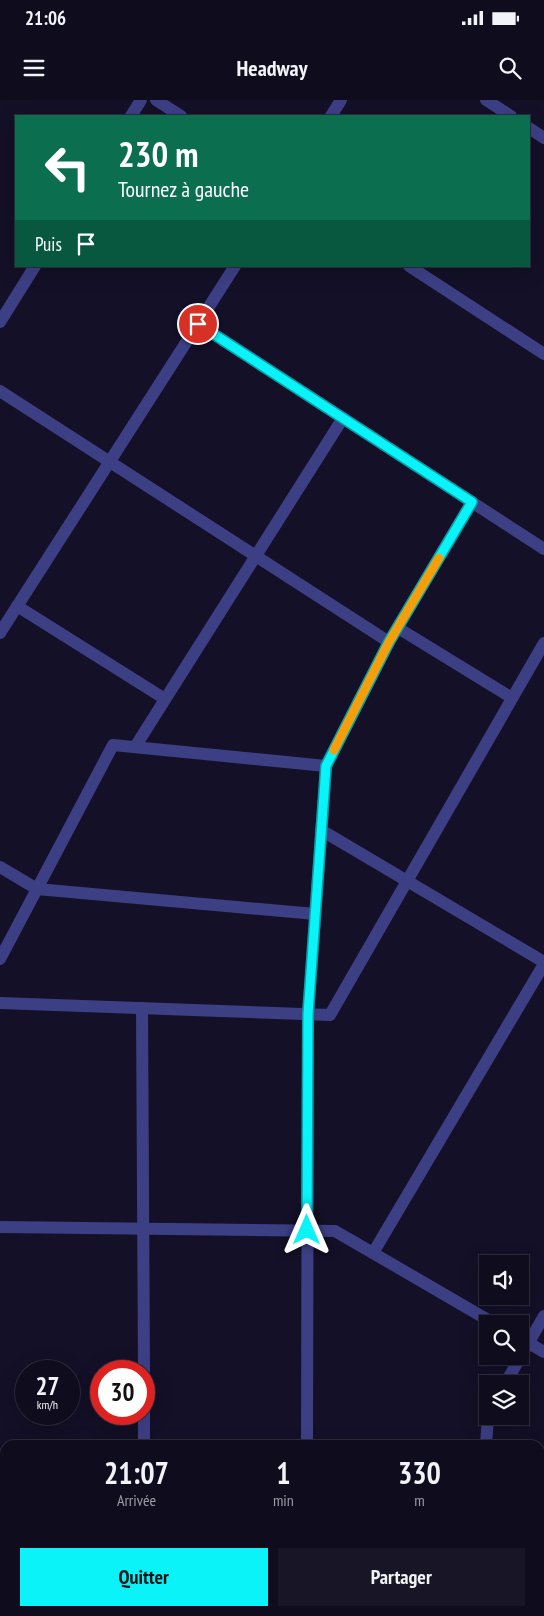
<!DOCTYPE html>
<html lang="fr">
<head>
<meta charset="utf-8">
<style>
  body { margin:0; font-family:"PT Sans Narrow",sans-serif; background:#171526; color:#f1f3f6; height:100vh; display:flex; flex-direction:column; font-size:19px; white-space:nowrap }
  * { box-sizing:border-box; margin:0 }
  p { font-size:16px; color:#9b9ba4 }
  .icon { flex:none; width:28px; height:28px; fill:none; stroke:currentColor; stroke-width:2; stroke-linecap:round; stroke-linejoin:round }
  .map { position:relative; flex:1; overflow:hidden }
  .drawer { position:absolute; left:0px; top:1340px; width:545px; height:176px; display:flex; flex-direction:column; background:#0e0c1d; border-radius:15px 15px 0 0; box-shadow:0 5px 20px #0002,0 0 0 1px #2e2c3b }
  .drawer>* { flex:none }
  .guide { position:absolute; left:15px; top:15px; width:515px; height:152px; border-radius:0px; box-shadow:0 5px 20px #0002,0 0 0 1px #2e2c3b; background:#0b6e4f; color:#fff; overflow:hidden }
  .tools { position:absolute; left:479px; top:1155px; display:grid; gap:10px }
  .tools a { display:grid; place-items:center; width:50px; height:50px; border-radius:0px; background:#0e0c1d; box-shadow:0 5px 20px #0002,0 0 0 1px #2e2c3b; font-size:25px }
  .speed { position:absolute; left:15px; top:1260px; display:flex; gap:10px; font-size:25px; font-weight:700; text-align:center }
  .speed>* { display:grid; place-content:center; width:65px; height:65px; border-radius:50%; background:#0e0c1d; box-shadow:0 5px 20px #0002,0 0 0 1px #2e2c3b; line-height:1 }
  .speed small { font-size:12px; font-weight:400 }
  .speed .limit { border:8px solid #d22; background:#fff; color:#111 }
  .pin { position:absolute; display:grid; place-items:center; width:42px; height:42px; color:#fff; margin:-21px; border:2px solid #fff; border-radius:50%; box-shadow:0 1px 5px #0007 }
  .me { position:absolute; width:55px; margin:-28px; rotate:0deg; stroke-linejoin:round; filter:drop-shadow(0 0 4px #0008) }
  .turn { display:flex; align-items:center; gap:18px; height:105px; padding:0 20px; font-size:22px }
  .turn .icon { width:65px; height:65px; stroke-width:2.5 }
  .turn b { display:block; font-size:35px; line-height:42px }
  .then { display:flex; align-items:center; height:48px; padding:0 20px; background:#0003; gap:10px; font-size:19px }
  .eta { display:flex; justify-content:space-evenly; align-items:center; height:85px; text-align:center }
  .eta b { font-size:30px; font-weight:600; line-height:35px }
  .primary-button { display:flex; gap:10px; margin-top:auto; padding:10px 20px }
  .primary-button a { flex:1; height:58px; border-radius:0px; background:#09f3f9; color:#111; font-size:20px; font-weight:600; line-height:58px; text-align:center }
  .primary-button a+a { background:#171526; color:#f1f3f6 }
  .status { display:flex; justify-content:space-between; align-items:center; height:35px; padding:0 25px; background:#0e0c1d; direction:ltr }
  .status svg { height:14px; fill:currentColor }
  header { display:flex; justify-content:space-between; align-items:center; height:65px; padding:0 20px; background:#0e0c1d; font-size:22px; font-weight:600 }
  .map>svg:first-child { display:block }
</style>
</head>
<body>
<div class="status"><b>21:06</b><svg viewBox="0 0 49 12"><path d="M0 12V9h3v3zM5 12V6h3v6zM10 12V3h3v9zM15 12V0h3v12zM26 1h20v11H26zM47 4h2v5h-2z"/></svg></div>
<header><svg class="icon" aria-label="menu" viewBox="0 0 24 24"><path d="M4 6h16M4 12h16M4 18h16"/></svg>Headway<svg class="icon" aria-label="search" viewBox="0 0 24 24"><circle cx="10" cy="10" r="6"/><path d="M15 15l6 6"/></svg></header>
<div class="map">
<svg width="544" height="1516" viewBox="0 0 544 1516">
  <rect width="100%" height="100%" fill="#131027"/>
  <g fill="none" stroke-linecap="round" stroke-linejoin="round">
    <!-- minor -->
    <g stroke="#3d3f85" stroke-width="12">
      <path d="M156,0l25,16"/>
      <path d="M486,0l25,16"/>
      <path d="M131,16l10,-16"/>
      <path d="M331,16l10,-16"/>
      <path d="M529,28l15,10"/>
      <path d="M409,166l135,88"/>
      <path d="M0,222l35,-56"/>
      <path d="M198,224l346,225"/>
      <path d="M0,291l389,251"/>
      <path d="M17,506l148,93"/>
      <path d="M398,528l114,70"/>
      <path d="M0,533l235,-367"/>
      <path d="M135,647l208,-329"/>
      <path d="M321,730l223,132"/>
      <path d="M0,767l37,22 278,25"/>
      <path d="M0,859l113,-214 213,21"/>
      <path d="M0,903l330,12 214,-372"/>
      <path d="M142,908l2,363"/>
      <path d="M0,1127l335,4 160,93"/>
      <path d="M373,1153l171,-289"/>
      <path d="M520,1238l24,14"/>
      <path d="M144,1277v68"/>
      <path d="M505,1284l39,-68"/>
      <path d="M307,1345l1,-431 18,-248 63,-124 83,-140"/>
      <path d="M486,1345l2,-29"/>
      <path d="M540,1371h4"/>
      <path d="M0,1496l5,-1"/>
      <path d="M82,1516v-5"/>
      <path d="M266,1516l1,-5"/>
      <path d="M474,1516v-5"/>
    </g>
  </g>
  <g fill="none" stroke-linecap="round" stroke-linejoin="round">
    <!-- route casing -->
    <g stroke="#069ea2" stroke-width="12">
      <path id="route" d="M198,224l274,178 -83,140 -63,124 -18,248 -1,216"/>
    </g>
    <!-- route -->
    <use href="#route" stroke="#09f3f9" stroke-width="9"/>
    <!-- slow -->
    <path stroke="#f59e0b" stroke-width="9" d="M334,650l55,-108 50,-84"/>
  </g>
</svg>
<div class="tools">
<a><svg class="icon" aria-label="sound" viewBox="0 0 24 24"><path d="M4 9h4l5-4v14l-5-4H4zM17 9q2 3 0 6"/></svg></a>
<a><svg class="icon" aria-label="search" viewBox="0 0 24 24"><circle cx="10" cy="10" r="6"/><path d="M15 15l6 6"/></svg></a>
<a><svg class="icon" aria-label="layers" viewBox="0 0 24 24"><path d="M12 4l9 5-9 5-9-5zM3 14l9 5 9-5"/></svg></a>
</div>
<div class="speed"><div>27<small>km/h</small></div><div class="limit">30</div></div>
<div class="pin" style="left:198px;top:224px;background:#d93025"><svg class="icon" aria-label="arrive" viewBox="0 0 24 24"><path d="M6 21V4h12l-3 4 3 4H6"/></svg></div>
<svg class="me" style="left:307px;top:1130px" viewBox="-20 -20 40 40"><path d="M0-17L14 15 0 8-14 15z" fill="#09f3f9" stroke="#fff" stroke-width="4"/></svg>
<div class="guide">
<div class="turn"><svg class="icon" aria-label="left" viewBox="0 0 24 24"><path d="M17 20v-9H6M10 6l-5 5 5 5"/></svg><div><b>230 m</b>Tournez à gauche</div></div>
<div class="then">Puis<svg class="icon" aria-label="arrive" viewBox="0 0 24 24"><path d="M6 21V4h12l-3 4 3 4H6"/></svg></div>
</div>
<section class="drawer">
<div class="eta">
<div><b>21:07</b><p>Arrivée</p></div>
<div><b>1</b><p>min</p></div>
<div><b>330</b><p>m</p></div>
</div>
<div class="primary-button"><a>Quitter</a><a>Partager</a></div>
</section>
</div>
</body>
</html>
